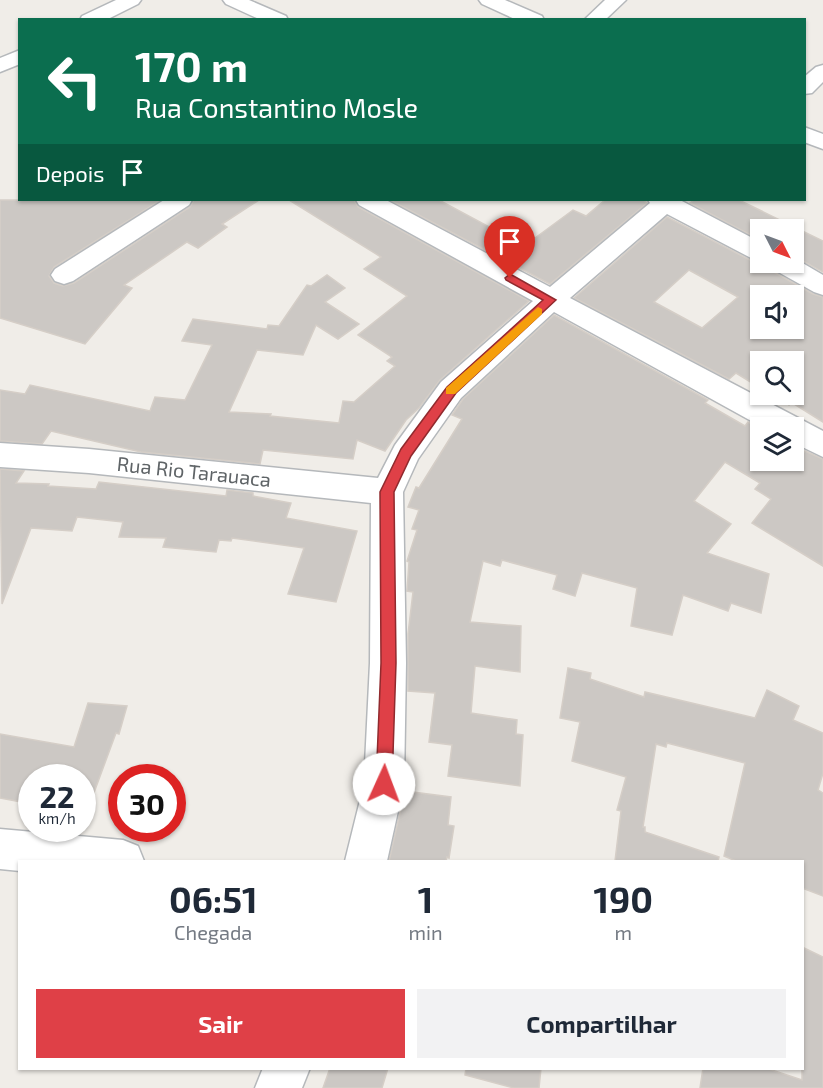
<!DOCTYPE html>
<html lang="pt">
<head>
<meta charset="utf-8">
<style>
  body { margin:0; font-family:"Exo 2",sans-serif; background:#f2f2f3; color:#1f2937; height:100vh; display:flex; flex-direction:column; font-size:22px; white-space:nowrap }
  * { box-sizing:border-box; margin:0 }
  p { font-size:20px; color:#747a83 }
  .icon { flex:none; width:33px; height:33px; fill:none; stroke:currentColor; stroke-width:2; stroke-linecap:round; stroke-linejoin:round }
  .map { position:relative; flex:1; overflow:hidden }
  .sheet { position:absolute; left:18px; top:860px; width:786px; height:210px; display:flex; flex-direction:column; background:#fff; border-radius:0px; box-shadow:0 2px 4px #0004 }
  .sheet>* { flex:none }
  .hud { position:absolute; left:18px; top:18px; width:788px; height:183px; border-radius:0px; box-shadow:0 2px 4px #0004; background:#0b6e4f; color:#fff; overflow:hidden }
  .needle { width:39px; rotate:132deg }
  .tools { position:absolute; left:750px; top:219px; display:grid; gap:12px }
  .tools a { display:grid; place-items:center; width:54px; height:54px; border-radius:0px; background:#fff; box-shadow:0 2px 4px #0004; font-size:30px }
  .speed { position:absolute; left:18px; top:764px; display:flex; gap:12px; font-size:30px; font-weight:700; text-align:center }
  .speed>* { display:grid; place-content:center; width:78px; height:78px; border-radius:50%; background:#fff; box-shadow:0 2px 4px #0004; line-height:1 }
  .speed small { font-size:15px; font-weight:400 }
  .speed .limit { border:9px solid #d22; background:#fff; color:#111 }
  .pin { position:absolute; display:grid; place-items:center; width:51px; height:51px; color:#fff; margin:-62px -26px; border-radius:50% 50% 50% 0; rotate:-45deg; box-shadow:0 0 6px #0007 }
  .pin .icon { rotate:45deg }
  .me { position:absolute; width:66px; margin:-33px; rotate:2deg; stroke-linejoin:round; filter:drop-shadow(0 0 4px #0008) }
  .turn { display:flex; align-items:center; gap:21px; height:126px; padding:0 18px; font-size:27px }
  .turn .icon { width:78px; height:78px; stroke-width:2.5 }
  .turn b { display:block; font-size:42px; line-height:51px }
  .then { display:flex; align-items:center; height:57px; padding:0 18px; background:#0003; gap:12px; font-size:22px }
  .eta { display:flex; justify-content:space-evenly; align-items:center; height:102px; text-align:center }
  .eta b { font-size:36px; font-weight:700; line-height:42px }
  .primary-button { display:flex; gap:12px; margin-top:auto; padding:12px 18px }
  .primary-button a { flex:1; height:69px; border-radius:0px; background:#df4047; color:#fff; font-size:24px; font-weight:700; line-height:69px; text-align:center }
  .primary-button a+a { background:#f2f2f3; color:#1f2937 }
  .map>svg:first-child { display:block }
</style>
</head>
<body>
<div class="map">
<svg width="823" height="1088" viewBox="0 0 823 1088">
  <rect width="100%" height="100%" fill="#f0ede8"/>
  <!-- building -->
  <g fill="#ccc8c4" stroke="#d5cec7" stroke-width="1.5" fill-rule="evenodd">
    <path d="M0,200h161l-107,67 -5,9 5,7 9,3 11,-3 116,-76 4,-7h65l-37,24 5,3 -29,21 -11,-6 -63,43 8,3 -47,56 -85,-26z"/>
    <path d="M289,200h65l4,7 171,94 -89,79 -21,28 -13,12 -21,31 -28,-11 -4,19 -90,-9 -3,14 -119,-12 -90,-21 -9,13 -42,-3v-51l25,4 5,-9 120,26 5,-14 30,3 27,-55 -30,-4 11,-22 74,10 1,-4 11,1 28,-41 4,1 16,-11 18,13 -20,14 34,22 -21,15 -22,-14 -13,30 -46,-5 -28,62 42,2 -1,2 69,7 4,-22 11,1 41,-36 -8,-5 5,-4 -34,-22 49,-39 -43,-27 17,-12z"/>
    <path d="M390,200h49l71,38 10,-7 15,7 38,-28 13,6 19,-16h39l3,3 -97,81z"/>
    <path d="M694,200h45l84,41v31l-29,-16v-26h-34v10l-70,-37z"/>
    <path d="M667,217l83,43 15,2 5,8 43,24 10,3v125l-32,-20 -2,3 -17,-11h22v-32h-34v26l-24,-15 -7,6 -155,-81zM689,270l49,27 -36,31 -48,-26zM760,296h34v32h-34z"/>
    <path d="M554,315l154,85 -3,3 40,23 3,-4 12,7v31h37l8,-9 18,8v107l-71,-43 19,-24 -16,-10 5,-6 -35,-21 -31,39 37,23 -24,29 62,21 -8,39 -30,-10 -3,8 -45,-16 -11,40 -41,-9 6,-38 -55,-15 -7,23 -22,-7 4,-14 -55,-15 -2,6 -17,-5 -13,61 51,4 -1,46 -45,-6 -4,47 46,7 -1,14 7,1 -3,51 -72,-10 4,-31 -23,-3 6,-49 -27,-2v-57l5,-42 -6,-1 2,-29 -2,-1 10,-31 -5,-1 7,-19 -11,-3 8,-20 3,1 43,-69 -10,-4 11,-16z"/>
    <path d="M0,469l24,2 -8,12 33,1 -1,2 48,3 3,-7 127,14 1,-6 26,3v3l38,7 -5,15 71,13 -21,71 -48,-8 16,-46 -72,-10 -1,3 -12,-1 -3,12 -53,-5 3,-9 -47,-1 4,-15 -46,-5 -5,14 -41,-3 -29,76z"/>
    <path d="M568,668l23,5 -1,6 54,18 1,-5 110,26 12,-28 32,16 -6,14 30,13v40l-5,17 5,3v103l-21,-8v-27h-66l-12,-5 21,-93 -78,-20 -1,4 -10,-3 -13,83h2v5l74,25 -1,4h-103l6,-50 -4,-1 9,-33 -54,-16 8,-39 -20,-4z"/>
    <path d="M88,703l39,3 -8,28 -3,-1 -31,84 -3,-1v-39h-50v27l-32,-6v-64l74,13z"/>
    <path d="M405,791l46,6 -3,28 6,1 -5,32 -2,-1 -1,4h-57z"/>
    <path d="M802,947l21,10v131h-123l3,-20h63l36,12z"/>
    <path d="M330,1068h58l-6,20h-59z"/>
    <path d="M466,1068h75l-2,20h-25l-49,-13z"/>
  </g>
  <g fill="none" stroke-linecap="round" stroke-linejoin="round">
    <!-- minor casing -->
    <g stroke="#b5b8bb" stroke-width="3">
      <g id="minor">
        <path d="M116,0h25l-3,4 -32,16h-26l2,-4z"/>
        <path d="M223,0h26l37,16 2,4h-27l-35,-16z"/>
        <path d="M479,0h26l37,16 2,4h-27l-35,-16z"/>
        <path d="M605,0h21l-21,20h-21z"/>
        <path d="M20,50v14l-20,8v-14z"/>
        <path d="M823,65v17l-11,11 -8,1v-17l12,-10z"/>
        <path d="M804,127l19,7v15l-19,-7z"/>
        <path d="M164,200h28l-3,5 -116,76 -9,3 -9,-3 -4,-6 4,-6z"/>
        <path d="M356,200h30l164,87 100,-84 -2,-3h32l80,42v18l-9,-2 -84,-44 -97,84 253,133v26l-29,-14v-15h-30l-210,-116 -93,86 -43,61 -15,33 3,171 -2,121 -17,77h-42l19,-77 6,-121 1,-160 -282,-30 -89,-6v-24l89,6 289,29 17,-33 46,-63 92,-81 -174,-96z"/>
        <path d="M794,258l29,17v20l-9,-3 -43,-24 -4,-6h27z"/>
        <path d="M0,829l123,11 15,6 6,15h-124v10l-20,-2z"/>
        <path d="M263,1068h47l-8,20h-47z"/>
      </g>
    </g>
    <!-- minor -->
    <use href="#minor" fill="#fff" fill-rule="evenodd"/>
  </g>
  <!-- route -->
  <path fill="#df4047" stroke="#912a2e" stroke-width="1.5" d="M510,274l46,26 -100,93 -45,63 -17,36 2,171 -4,121 -2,6 -6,2 -6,-2 -2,-6 5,-121 -1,-171 21,-43 46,-62 96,-87 -37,-20 -1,-2z"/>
  <!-- slow -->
  <path fill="#f59e0b" d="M538,307l4,2v5l-87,80h-9v-6z"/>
  <g text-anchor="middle" stroke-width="5" stroke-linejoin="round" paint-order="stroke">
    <!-- street labels -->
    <g font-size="20" fill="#5f6467" stroke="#fff">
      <text transform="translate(194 472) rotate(6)" y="7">Rua Rio Tarauaca</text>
    </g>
  </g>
</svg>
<div class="tools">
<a><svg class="needle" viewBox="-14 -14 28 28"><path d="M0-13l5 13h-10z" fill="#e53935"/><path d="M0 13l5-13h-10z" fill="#747a83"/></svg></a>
<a><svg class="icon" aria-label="sound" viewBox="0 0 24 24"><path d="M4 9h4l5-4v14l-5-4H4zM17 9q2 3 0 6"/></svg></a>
<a><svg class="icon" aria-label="search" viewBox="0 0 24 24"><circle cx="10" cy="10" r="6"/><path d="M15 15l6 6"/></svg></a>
<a><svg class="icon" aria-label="layers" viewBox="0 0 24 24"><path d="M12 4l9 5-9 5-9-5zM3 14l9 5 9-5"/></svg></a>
</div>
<div class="speed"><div>22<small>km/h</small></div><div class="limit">30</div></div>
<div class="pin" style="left:510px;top:278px;background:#d93025"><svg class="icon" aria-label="arrive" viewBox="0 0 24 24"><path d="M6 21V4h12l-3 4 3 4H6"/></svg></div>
<svg class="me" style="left:384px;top:784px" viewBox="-20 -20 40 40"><circle r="19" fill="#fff"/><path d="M0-13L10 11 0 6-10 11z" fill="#df4047"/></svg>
<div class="hud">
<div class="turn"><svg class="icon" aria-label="left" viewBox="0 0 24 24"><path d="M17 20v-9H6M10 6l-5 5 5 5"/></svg><div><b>170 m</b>Rua Constantino Mosle</div></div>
<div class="then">Depois<svg class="icon" aria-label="arrive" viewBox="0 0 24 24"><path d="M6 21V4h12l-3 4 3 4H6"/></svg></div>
</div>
<section class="sheet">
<div class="eta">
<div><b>06:51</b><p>Chegada</p></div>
<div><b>1</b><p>min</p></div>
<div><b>190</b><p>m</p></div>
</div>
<div class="primary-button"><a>Sair</a><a>Compartilhar</a></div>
</section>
</div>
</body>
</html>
